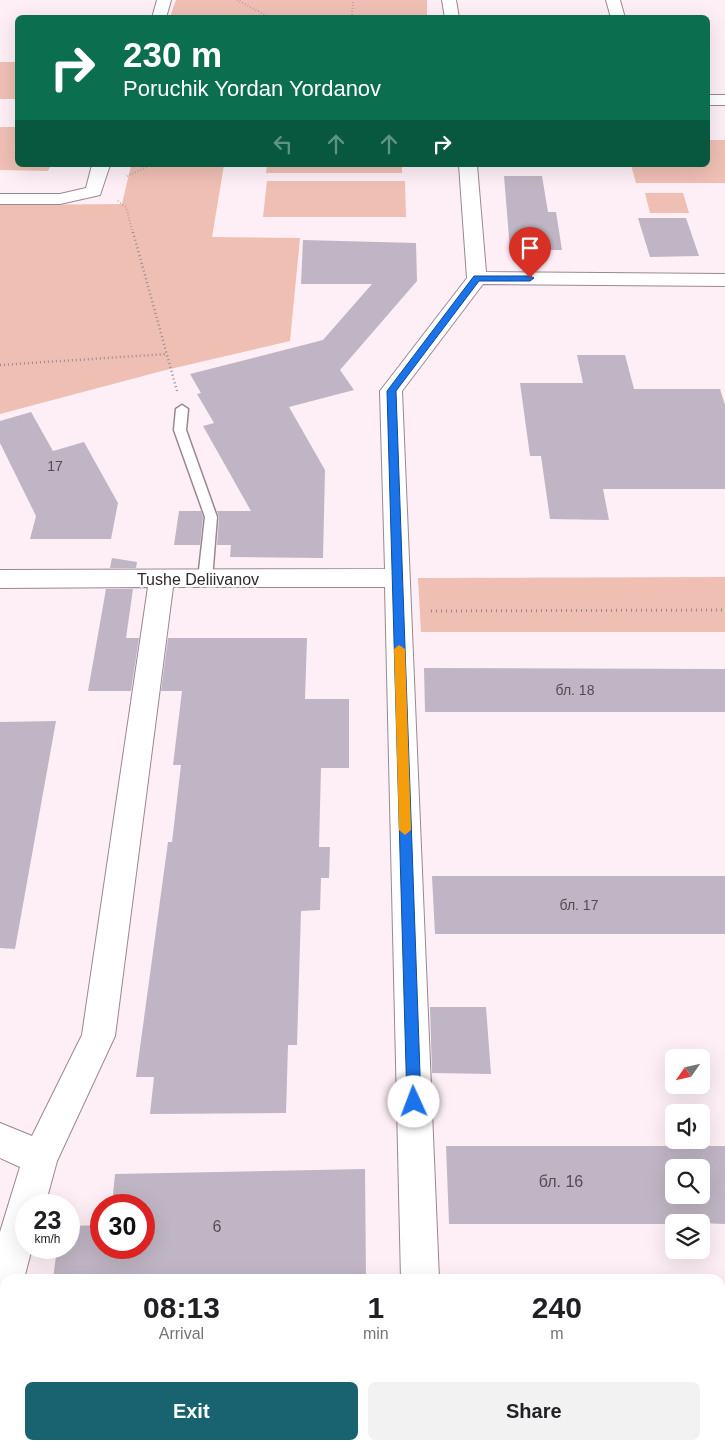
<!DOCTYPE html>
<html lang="en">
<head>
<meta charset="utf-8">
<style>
  body { margin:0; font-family:Helvetica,sans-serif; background:#f2f2f2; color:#202124; height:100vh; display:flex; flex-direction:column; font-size:19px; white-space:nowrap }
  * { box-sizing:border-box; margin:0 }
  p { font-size:16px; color:#757577 }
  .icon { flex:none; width:28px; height:28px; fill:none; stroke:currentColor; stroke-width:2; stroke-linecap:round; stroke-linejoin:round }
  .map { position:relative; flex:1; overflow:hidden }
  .side { position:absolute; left:0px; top:1274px; width:725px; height:176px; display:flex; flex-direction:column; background:#fff; border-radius:15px 15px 0 0; box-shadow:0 5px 20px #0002 }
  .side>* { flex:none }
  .guide { position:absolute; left:15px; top:15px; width:695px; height:152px; border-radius:8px; box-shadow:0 5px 20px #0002; background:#0b6e4f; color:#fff; overflow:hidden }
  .needle { width:32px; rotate:236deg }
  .tools { position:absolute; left:665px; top:1049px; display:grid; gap:10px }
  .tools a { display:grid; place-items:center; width:45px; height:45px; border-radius:8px; background:#fff; box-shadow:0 5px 20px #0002; font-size:25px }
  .speed { position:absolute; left:15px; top:1194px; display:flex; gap:10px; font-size:25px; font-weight:700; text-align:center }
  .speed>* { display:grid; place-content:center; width:65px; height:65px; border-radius:50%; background:#fff; box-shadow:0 5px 20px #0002; line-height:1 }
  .speed small { font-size:12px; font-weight:400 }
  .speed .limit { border:8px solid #d22; background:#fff; color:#111 }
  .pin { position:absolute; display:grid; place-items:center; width:42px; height:42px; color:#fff; margin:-51px -21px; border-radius:50% 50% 50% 0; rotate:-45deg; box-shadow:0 0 5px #0007 }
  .pin .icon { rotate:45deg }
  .me { position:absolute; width:55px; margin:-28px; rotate:358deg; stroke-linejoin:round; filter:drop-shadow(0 0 4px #0008) }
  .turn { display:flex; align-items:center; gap:18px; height:105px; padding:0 25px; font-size:22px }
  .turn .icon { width:65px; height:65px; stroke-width:2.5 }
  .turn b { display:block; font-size:35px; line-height:42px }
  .lanes { display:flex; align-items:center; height:48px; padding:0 25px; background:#0003; justify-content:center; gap:25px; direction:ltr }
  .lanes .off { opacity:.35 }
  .eta { display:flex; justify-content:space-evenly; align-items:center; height:85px; text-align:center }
  .eta b { font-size:30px; font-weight:700; line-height:35px }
  .primary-button { display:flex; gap:10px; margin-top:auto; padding:10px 25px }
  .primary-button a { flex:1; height:58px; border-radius:8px; background:#18636f; color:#fff; font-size:20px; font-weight:700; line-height:58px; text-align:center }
  .primary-button a+a { background:#f2f2f2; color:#202124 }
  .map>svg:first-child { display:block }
</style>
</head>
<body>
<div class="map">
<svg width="725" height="1449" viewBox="0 0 725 1449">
  <rect width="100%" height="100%" fill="#feeff7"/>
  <!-- green -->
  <g fill="#efbfb4">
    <path d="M176,0h251v17h-257z"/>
    <rect x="0" y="62" width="17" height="37"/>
    <path d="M0,127h17l1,38h33l-3,6 -48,-1z"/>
    <path d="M708,140h17v43h-89l-5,-18h77z"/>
    <path d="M131,165h93l-12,72 88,1 -10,103 -128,30 -162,43v-209l122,-1z"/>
    <path d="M267,165h135v8h-136z"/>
    <path d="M267,181h138l1,36h-143z"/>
    <path d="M645,193h38l6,20h-39z"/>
    <path d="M725,577v55h-304l-3,-54z"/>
  </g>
  <!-- building -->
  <g fill="#bfb5c4" fill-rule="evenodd">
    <path d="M504,176h38l6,36h8l6,38h-52z"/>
    <path d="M638,218h48l13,38 -49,1z"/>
    <path d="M303,240l113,3 1,38 -77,89 14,20 -65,17 36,63 -2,88 -93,-1 1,-12h-14l2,-28 -2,-6h34l-48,-85 11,-3 -17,-29 4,-1 -11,-19 133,-34 49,-56h-71z"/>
    <path d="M577,355h48l9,34h86l5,16v84h-122l6,31 -59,-1 -9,-63h-11l-10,-73h63z"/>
    <path d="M31,412l22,39 31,-9 34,61 -7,36h-81l6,-23 -36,-73v-22z"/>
    <path d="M179,511h22l2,6 -3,28h-26z"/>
    <path d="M112,558l25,4 -1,6h-26z"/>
    <path d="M106,589h27l-7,49h13l-8,53h-43z"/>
    <path d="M168,638h139l-2,61h44v69h-28l-2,79h11l-1,31h-8l-1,32 -19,1 -4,134h-9l-2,68 -136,1 4,-37h-18l32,-235h4l9,-77h-8l9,-74h-21z"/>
    <path d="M424,668l301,1v43h-300z"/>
    <path d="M56,721l-41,228 -15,-1v-226z"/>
    <path d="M432,876h293v58h-290z"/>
    <path d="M430,1007h56l5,67 -59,-1z"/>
    <path d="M446,1146h279v78l-51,-2v2h-225zM674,1168h27v27h-27z"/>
    <path d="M365,1169l1,110h-313l4,-31h12v-22l32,-1v23h43v-43h-32l3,-31z"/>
  </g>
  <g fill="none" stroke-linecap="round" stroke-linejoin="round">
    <!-- service casing -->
    <g stroke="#998892" stroke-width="3">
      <path id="service" d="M182,405l6,4 -2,21 31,87 -5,62 -7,5 -7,-5 7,-62 -31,-87 2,-21z"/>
    </g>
    <!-- minor casing -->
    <g stroke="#998892" stroke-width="2">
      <g id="minor">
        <path d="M157,0h14l-5,18h-14z"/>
        <path d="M442,0h14l3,18h-14z"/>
        <path d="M606,0h14l5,18h-14z"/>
        <rect x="708" y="95" width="17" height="10"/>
        <path d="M92,165h18l-10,30 -40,9h-60v-10h60l26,-6z"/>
        <path d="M459,165h18l9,107 239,2v12l-242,-2 -81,107 37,888h-38l-16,-692h-212l-58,449 -58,125 -12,44h-19v43h6l-8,31h-19v33l-5,2v-82l20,-65 -20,-9v-35l32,13 50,-101 66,-448 -148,1v-18l385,-1 -5,-178 87,-113z"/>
        <rect x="399" y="1445" width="40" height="4"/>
      </g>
    </g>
    <!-- path-far2 -->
    <g stroke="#968b91" stroke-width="2" stroke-dasharray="0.5 2.5" stroke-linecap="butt">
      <path d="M237,0l34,18"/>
      <path d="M352,18l1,-18"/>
      <path d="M127,176l24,-11"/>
      <path d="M118,201l8,6 7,27"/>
    </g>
    <!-- path-far1 -->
    <g stroke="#968b91" stroke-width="2.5" stroke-dasharray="1 3" stroke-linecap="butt">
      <path d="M133,232l44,159"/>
      <path d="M0,365l167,-11"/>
    </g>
    <!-- path -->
    <path stroke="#968b91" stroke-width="3" stroke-dasharray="1 4" stroke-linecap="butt" d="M431,611l294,-1"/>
    <!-- service -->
    <use href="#service" fill="#fff" fill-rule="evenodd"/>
    <!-- minor -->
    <use href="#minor" fill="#fff" fill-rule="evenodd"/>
  </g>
  <!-- route -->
  <path fill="#1a73e8" stroke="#114b97" d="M474,276h56l4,2 -4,3h-51l-83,110 25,711 -2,4 -5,2 -5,-2 -2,-4 -20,-711z"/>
  <!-- slow -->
  <path fill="#f59e0b" d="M399,645l6,4 6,181 -6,5 -6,-5 -5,-181z"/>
  <g text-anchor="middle" stroke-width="5" stroke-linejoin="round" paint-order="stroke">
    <!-- number labels -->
    <g font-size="14" fill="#544c53">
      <text x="55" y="471">17</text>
      <text x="575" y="695">бл. 18</text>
      <text x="579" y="910">бл. 17</text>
    </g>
    <!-- street labels -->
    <g font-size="16" fill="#30292d" stroke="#fff">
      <text x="198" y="585">Tushe Deliivanov</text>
    </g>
    <!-- near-number labels -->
    <g font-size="16" fill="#544c53">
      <text x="561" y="1187">бл. 16</text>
      <text x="217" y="1232">6</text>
    </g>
  </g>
</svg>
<div class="tools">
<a><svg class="needle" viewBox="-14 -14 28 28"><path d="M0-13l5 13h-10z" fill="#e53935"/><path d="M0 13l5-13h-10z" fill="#757577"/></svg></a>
<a><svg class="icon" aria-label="sound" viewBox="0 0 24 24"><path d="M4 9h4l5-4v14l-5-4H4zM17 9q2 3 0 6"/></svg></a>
<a><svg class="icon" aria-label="search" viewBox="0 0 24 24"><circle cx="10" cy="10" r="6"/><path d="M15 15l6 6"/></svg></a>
<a><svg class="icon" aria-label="layers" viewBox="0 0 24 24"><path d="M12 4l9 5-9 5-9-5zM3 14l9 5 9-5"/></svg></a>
</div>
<div class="speed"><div>23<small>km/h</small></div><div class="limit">30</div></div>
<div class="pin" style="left:530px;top:278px;background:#d93025"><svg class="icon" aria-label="arrive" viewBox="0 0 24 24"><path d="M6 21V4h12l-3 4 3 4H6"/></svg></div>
<svg class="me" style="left:414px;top:1102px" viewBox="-20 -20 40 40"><circle r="19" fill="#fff"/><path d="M0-13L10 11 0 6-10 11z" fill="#1a73e8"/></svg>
<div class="guide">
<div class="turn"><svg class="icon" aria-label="right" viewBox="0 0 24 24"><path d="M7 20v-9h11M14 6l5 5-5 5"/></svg><div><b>230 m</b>Рoruchik Yordan Yordanov</div></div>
<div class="lanes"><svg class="icon off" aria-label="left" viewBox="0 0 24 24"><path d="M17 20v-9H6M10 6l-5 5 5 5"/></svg><svg class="icon off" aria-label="ahead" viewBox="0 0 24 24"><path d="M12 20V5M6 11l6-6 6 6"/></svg><svg class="icon off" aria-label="ahead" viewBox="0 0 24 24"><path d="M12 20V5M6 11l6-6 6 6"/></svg><svg class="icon" aria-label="right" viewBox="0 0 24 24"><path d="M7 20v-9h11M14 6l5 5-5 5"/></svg></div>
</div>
<section class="side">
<div class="eta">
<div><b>08:13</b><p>Arrival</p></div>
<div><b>1</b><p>min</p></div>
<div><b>240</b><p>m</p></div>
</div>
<div class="primary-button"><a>Exit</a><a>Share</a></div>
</section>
</div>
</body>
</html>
